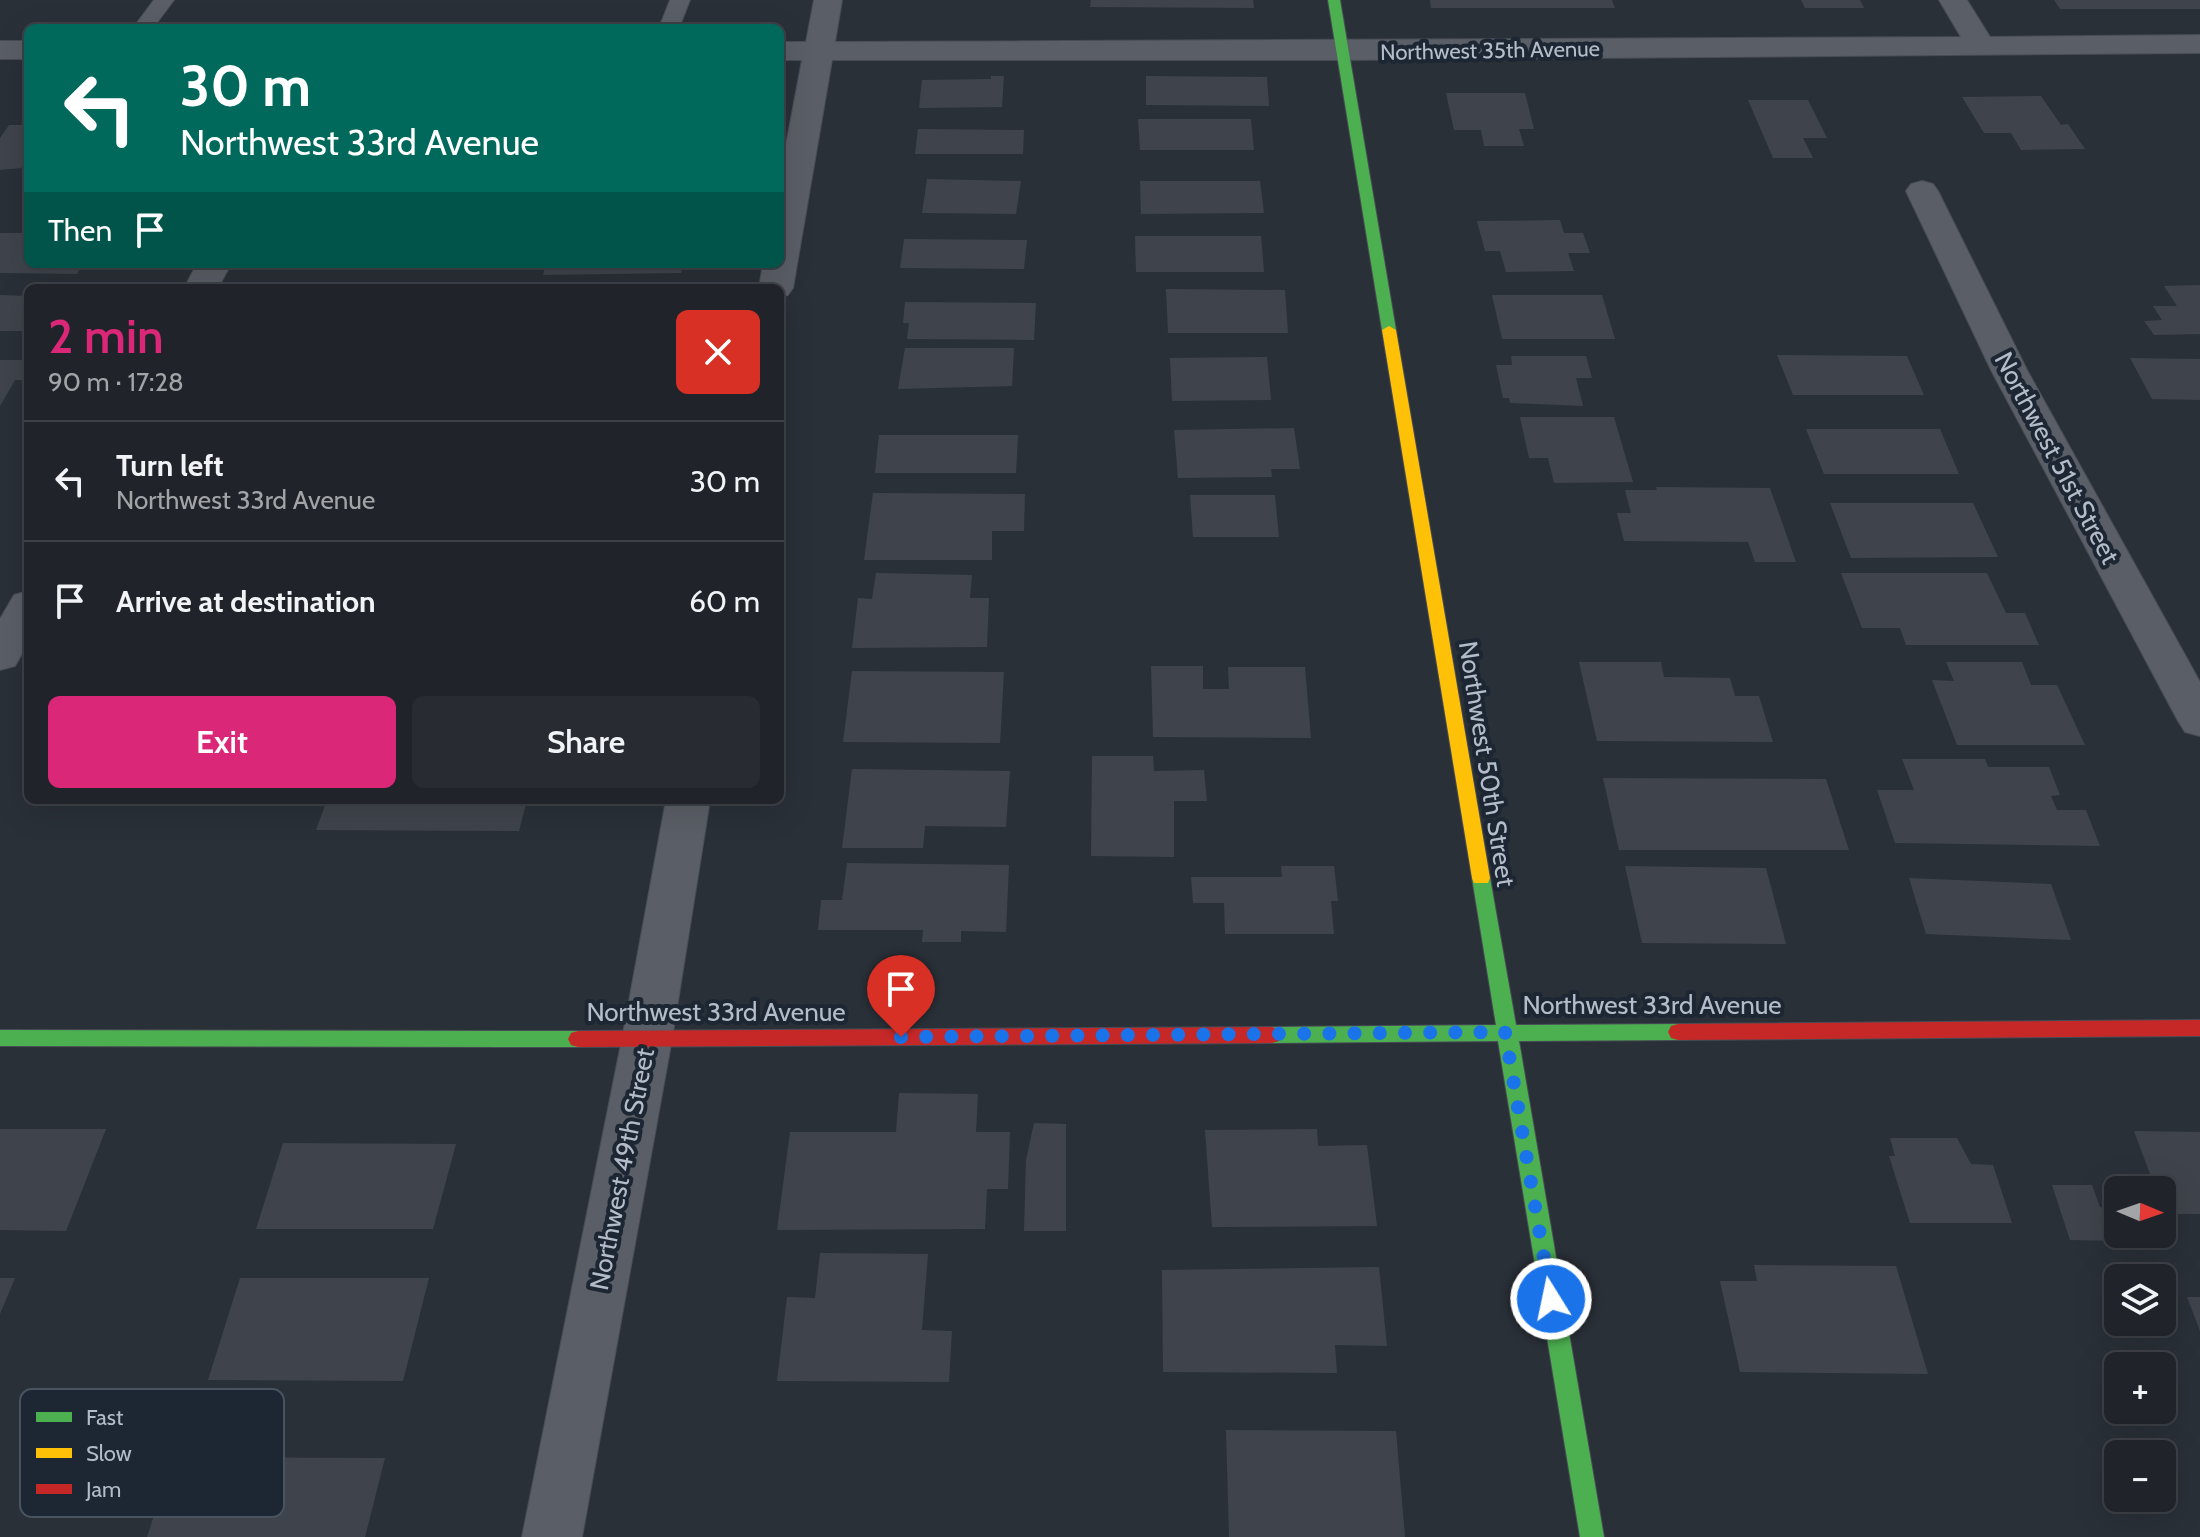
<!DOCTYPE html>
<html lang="en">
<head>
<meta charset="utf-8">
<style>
  body { margin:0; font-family:Cabin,sans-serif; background:#282c32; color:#f1f3f6; height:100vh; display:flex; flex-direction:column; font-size:30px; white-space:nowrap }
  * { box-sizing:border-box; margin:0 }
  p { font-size:26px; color:#a2a4a8 }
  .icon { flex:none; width:44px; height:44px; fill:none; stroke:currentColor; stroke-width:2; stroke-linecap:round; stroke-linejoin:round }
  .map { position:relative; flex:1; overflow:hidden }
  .drawer { position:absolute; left:24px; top:284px; width:760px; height:520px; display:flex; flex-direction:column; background:#20242a; border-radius:12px; box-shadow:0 8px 32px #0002,0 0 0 2px #3d4147 }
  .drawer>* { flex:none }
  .hud { position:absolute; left:24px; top:24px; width:760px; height:244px; border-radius:12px; box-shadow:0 8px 32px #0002,0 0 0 2px #3d4147; background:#00695c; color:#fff; overflow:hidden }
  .needle { width:52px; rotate:92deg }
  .fabs { position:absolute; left:2104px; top:1176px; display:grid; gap:16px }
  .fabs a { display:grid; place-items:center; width:72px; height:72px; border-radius:12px; background:#20242a; box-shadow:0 8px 32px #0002,0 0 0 2px #3d4147; font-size:40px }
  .pin { position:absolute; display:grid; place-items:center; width:68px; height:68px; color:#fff; margin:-82px -34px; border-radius:50% 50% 50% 0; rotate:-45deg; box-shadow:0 0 8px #0007 }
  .pin .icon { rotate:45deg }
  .me { position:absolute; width:88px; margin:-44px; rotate:350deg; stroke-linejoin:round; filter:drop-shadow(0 0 6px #0008) }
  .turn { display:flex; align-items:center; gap:28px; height:168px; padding:0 24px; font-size:36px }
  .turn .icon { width:104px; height:104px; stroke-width:2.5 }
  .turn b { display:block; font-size:56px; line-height:68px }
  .then { display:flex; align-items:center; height:76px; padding:0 24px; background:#0003; gap:16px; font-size:30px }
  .round { display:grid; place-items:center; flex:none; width:84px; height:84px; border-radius:12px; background:#282c32 }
  .overview { display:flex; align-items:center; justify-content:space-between; height:136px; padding:0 24px }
  h1 { font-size:48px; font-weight:600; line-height:60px; color:#db2777 }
  .cta { display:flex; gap:16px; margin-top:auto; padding:16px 24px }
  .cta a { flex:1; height:92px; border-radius:12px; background:#db2777; color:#fff; font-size:32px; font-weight:600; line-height:92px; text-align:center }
  .cta a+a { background:#282c32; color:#f1f3f6 }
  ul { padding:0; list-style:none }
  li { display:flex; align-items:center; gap:24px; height:120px; padding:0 24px; border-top:2px solid #3d4147 }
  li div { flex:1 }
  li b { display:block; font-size:30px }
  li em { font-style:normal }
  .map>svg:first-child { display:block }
</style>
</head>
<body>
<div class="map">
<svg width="2200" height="1537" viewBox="0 0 2200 1537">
  <rect width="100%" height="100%" fill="#2a3038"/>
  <!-- building -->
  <g fill="#3f444c">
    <path d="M1091,0h162l1,8 -164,-1z"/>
    <path d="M1430,0h182l3,8h-184z"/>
    <path d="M1801,0h59l4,8h-59z"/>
    <path d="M2054,0h146v9h-140z"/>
    <path d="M991,76h13l-2,31 -83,1 3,-28 69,-1z"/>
    <path d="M1146,76l121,1 2,29 -123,-1z"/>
    <path d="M1446,93h79l9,36h-15l5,17h-40l-3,-16h-27z"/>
    <path d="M2041,96l20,29 7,-1 17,25 -64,1 -10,-17h-27l-22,-36z"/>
    <path d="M1748,100h60l19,38h-24l10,20h-40z"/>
    <path d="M1138,119h113l3,31h-114z"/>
    <path d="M9,125h19v33l-7,10 -21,2v-32z"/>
    <path d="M918,129l106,1 -1,24h-108z"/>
    <path d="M927,179l94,2 -5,33 -94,-1z"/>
    <path d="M1140,181h120l4,32 -123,1z"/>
    <path d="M1560,220l4,13h19l7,20h-22l6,18 -68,1 -6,-21h-15l-8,-30z"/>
    <path d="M0,233h28v31h55l-6,10 -77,-1z"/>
    <path d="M1135,236h126l3,36h-128z"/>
    <path d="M904,239l123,1 -3,29 -124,-1z"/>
    <path d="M331,264h73l-2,4 -73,-1z"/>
    <path d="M546,264h137l-2,9 -138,2z"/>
    <path d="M2200,285v49l-46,1 -10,-14 18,-1 -9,-14h24l-13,-20z"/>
    <path d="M1166,289l119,1 3,43h-120z"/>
    <path d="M0,295l28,1v35h-28z"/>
    <path d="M1492,295h110l13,44h-113z"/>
    <path d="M905,302l131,1 -2,37 -127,-1 2,-16h-6z"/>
    <path d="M905,348h109l-2,38 -114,3z"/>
    <path d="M1777,355l130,1 17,39h-131z"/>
    <path d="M1511,356h75l6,22h-16l7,28 -73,-3 -1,-5h-6l-7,-33h16z"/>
    <path d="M1267,357l4,43 -99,1 -2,-43z"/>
    <path d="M2130,358l70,1v41l-48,-1z"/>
    <path d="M0,360h28v20h-13l-15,26z"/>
    <path d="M1520,417h94l19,65 -79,1 -6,-25h-19z"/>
    <path d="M1294,428l6,41h-29l1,8 -94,1 -4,-48z"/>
    <path d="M1806,429h134l19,45h-135z"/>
    <path d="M879,435h139l-2,38h-141z"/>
    <path d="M1656,487l114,1 26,74h-41l-7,-20 -124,-1 -7,-28h14l-6,-23h32z"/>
    <path d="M873,493l152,1 -1,37h-32v29h-128z"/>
    <path d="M1190,495h85l4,42h-86z"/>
    <path d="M1830,503h143l25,54 -147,1z"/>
    <path d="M876,573l96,2 -2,23h19l-2,49 -135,1 6,-50 14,1z"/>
    <path d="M1841,573h146l19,40h19l14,32h-133l-6,-17h-38z"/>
    <path d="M1579,662h82l3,15 66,1 5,18h24l14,46 -176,-1z"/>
    <path d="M1946,662h76l9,23h26l28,60h-128l-25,-65 22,1z"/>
    <path d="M1151,666h52v23h26l-1,-22h77l6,71 -158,-1z"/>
    <path d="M852,671l152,1 -4,71 -157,-1z"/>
    <path d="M1092,756h61l1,15 50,-1 3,31h-33v56l-83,-1z"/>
    <path d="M1902,759h83l3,8h61l11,28 -9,1 6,14h29l14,36 -205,-3 -18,-53h37z"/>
    <path d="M852,769l158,2 -4,56 -81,-1 -2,22h-81z"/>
    <path d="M1603,778l223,1 23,71h-230z"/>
    <path d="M327,800h200l-8,31 -203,-1z"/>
    <path d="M847,863l162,2 -3,67 -45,-1v11h-39l1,-12h-105l3,-30h21z"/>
    <path d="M1281,866h53l4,35h-7l3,33h-109l-1,-31h-31l-2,-26h91z"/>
    <path d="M1625,866l141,2 20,76 -144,-1z"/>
    <path d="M1909,878l142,6 20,56 -145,-6z"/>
    <path d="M899,1093l79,1 -2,38h34l-2,57h-21l-2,40 -208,1 13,-98h106z"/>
    <path d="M1034,1123l32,1v107h-42l2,-71z"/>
    <path d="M0,1129h106l-40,102 -66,-1z"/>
    <path d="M1317,1129l1,17 49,-1 10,81 -165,1 -7,-97z"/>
    <path d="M2134,1131l66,1v82h-38v-24h-27l-3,-8h21z"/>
    <path d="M1890,1138h67l14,26 22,1 19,58h-102l-21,-67h6z"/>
    <path d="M283,1143l173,1 -23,85h-177z"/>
    <path d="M2052,1185h40l8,22 10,1 12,33 -52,-1z"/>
    <path d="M820,1253l108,1 -6,76 30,1 -3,51 -172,-1 10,-84 28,1z"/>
    <path d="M1754,1265l142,1 32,108 -188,-2 -20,-91h37z"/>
    <path d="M1379,1267l8,79 -52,-1 2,28 -174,-1 -1,-102z"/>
    <path d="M0,1278h15l-15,36z"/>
    <path d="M240,1278h189l-26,103 -195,-1z"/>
    <path d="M2187,1297h13v34z"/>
    <path d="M1226,1430l170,1 9,106h-176z"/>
    <path d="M173,1457l212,1 -20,79h-218z"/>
  </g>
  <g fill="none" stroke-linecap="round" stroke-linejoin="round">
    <!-- lane casing -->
    <g stroke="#484c55" stroke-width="2">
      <g id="lane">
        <path d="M154,0h20l-21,28h-20z"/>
        <path d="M670,0h20l-11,28h-20z"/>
      </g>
    </g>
    <!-- street casing -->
    <g stroke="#484c55" stroke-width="2">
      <g id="street">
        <path d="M814,0h28l-7,42 1126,-5 -22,-37h28l23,37 210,-2v18l-857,7h-511l-39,228 -5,7 -8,2v-9h-21l4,-24h17v-87l22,-117h-22v-18h26z"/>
        <rect x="0" y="41" width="28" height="18"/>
        <path d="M1922,181l11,3 5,7 89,179 173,312v54l-15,-4 -7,-11 -187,-351 -85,-179 5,-7z"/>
        <path d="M197,264h34l-13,24h-34z"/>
        <path d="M28,591v52l-13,23 -15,4v-51l14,-24z"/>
        <path d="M666,800h44l-38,239 -90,498h-60l100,-498z"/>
      </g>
    </g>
    <!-- fast casing -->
    <g stroke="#484c55" stroke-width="2">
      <g id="fast">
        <path d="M1328,0h12l56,330 -7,4 -7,-4z"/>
        <path d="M1481,871l7,2 2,5 26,147 162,-1 7,2 3,6 -3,6 -7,2 -159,1 85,496h-24l-82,-496 -226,2 -7,-2 -3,-6 3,-6 7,-2 224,-2 -24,-147 2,-5z"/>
        <path d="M0,1030l578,1 7,2 3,6 -3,6 -7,2 -578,-1z"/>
      </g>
    </g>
    <!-- slow casing -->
    <g stroke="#484c55" stroke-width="2">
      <path id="slow" d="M1389,326l7,4 94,548 -2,5h-14l-2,-5 -90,-548z"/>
    </g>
    <!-- jam casing -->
    <g stroke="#484c55" stroke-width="2">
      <g id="jam">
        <path d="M2200,1020v16l-522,4 -7,-2 -3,-6 3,-6 7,-2z"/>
        <path d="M1272,1027l7,2 3,6 -3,6 -7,2 -694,4 -7,-2 -3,-6 3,-6 7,-2z"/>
      </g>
    </g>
    <!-- lane -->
    <use href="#lane" fill="#5a5e66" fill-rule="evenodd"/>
    <!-- street -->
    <use href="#street" fill="#5a5e66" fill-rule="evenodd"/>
    <!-- fast -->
    <use href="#fast" fill="#4caf50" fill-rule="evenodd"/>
    <!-- slow -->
    <use href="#slow" fill="#ffc107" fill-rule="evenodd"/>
    <!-- jam -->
    <use href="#jam" fill="#c62828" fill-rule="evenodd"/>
  </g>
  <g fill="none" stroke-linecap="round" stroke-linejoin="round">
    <!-- route -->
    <path stroke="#1a73e8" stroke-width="14" stroke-dasharray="0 25.2" d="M901,1037l604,-5 46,267"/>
  </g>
  <g text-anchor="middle" stroke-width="8" stroke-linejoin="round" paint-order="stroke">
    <!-- far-street labels -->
    <g font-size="22" fill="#b4bcc9" stroke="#1d2633">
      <text transform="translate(1490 50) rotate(-1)" y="8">Northwest 35th Avenue</text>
    </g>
    <!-- street labels -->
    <g font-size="26" fill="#b4bcc9" stroke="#1d2633">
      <text transform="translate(2057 458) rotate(62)" y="9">Northwest 51st Street</text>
      <text transform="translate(1487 764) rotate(81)" y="9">Northwest 50th Street</text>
      <text x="1652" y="1014">Northwest 33rd Avenue</text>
      <text x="716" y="1021">Northwest 33rd Avenue</text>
      <text transform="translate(622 1169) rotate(-79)" y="9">Northwest 49th Street</text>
    </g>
  </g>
  <!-- legend -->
  <rect x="20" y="1389" width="264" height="128" rx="12" fill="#1d2633" stroke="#4a5360" stroke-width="2"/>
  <rect x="36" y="1412" width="36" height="10" fill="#4caf50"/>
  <rect x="36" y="1448" width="36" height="10" fill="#ffc107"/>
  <rect x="36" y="1484" width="36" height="10" fill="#c62828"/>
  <g font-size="22" fill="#b4bcc9">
    <text x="86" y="1425">Fast</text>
    <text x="86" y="1461">Slow</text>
    <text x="86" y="1497">Jam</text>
  </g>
</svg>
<div class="fabs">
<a><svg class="needle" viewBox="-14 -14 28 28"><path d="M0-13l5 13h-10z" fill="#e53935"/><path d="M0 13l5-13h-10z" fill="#a2a4a8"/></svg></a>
<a><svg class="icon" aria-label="layers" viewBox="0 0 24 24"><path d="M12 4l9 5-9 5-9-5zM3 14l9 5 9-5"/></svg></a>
<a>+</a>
<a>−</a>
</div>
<div class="pin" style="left:901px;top:1037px;background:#d93025"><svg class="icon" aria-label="arrive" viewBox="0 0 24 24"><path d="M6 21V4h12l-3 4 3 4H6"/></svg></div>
<svg class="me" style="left:1551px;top:1299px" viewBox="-20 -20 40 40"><circle r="17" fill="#1a73e8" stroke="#fff" stroke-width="3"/><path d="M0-11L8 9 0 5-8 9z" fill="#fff"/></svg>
<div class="hud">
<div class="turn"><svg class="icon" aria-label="left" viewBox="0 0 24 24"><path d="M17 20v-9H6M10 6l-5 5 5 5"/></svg><div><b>30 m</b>Northwest 33rd Avenue</div></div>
<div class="then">Then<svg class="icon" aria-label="arrive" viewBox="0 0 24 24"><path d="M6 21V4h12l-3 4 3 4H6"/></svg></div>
</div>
<section class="drawer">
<div class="overview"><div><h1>2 min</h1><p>90 m · 17:28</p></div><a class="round" style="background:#d93025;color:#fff"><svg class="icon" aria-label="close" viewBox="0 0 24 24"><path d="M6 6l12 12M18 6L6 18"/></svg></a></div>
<ul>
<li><svg class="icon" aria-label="left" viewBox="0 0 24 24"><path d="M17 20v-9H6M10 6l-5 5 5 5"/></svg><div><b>Turn left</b><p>Northwest 33rd Avenue</p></div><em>30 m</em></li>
<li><svg class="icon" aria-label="arrive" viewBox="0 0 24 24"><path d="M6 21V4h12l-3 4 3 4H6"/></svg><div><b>Arrive at destination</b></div><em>60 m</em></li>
</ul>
<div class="cta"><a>Exit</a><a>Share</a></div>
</section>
</div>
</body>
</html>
